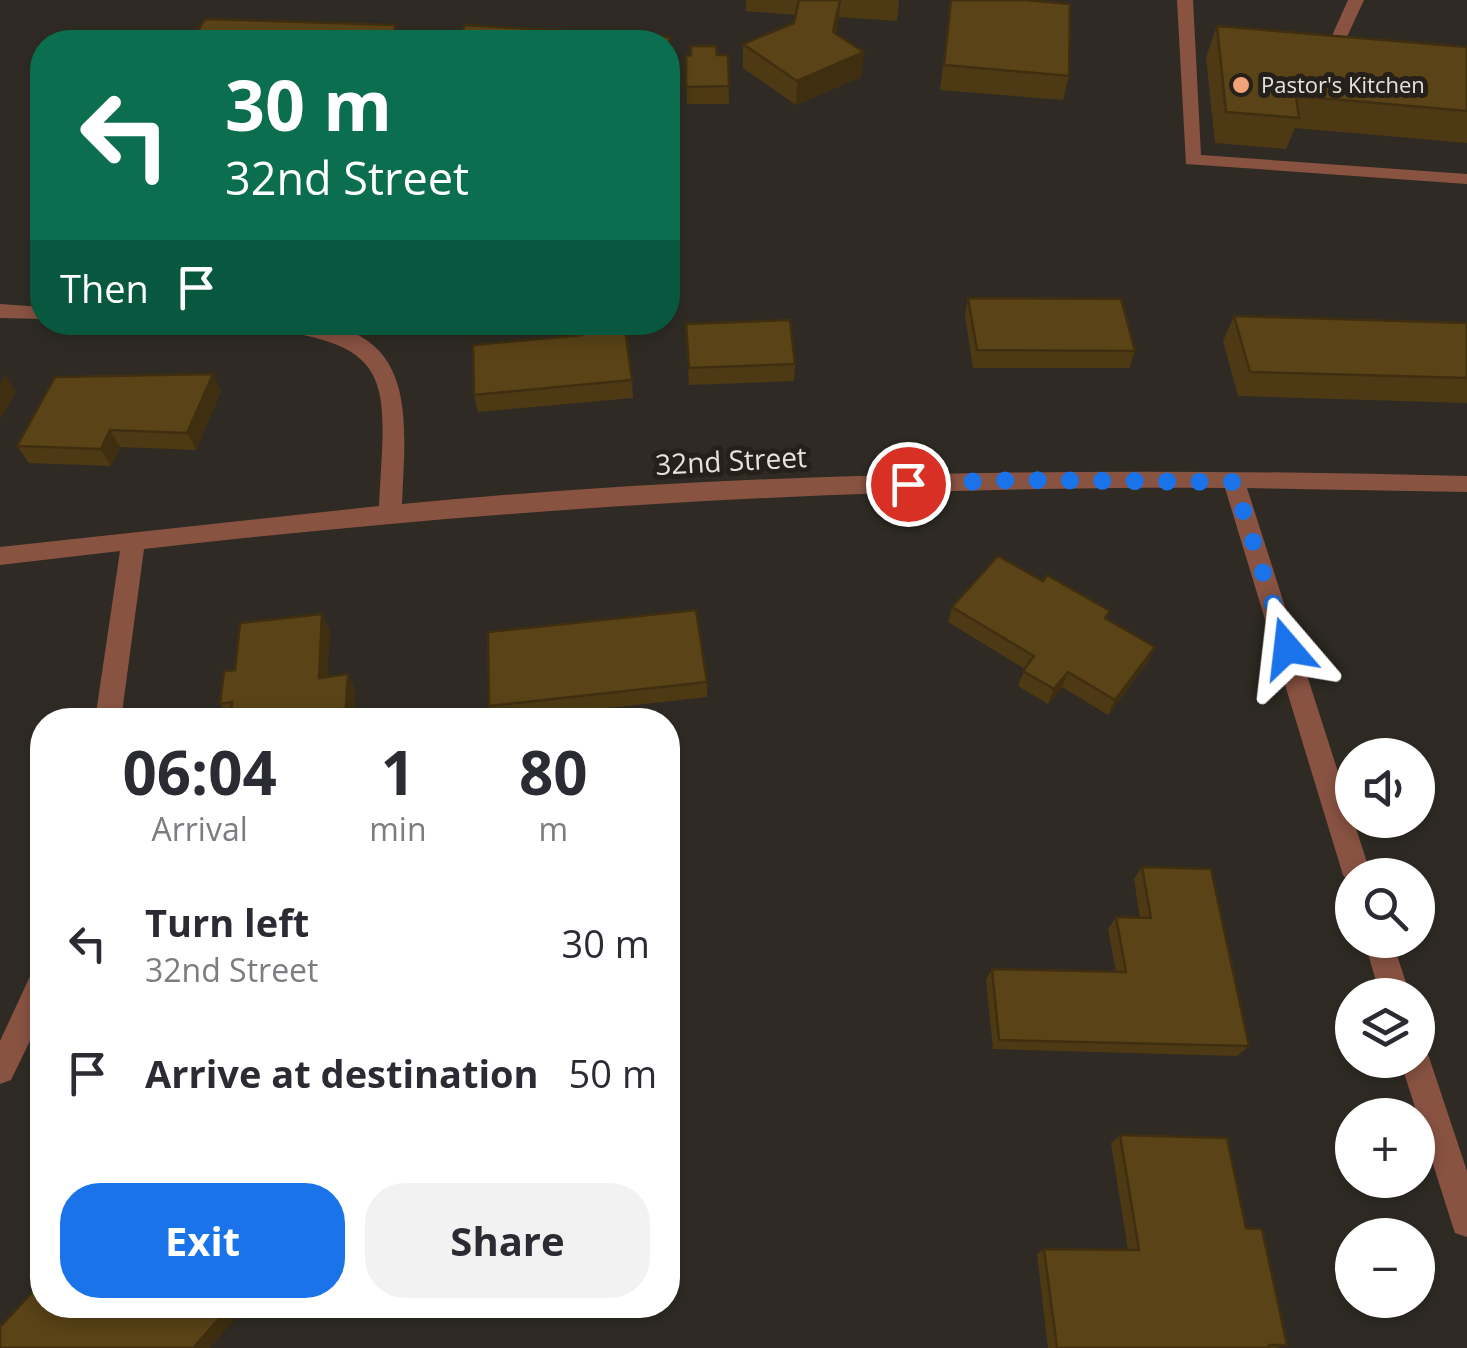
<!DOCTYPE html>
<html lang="en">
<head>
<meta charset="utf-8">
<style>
  body { margin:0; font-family:"Open Sans",sans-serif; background:#f2f2f3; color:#2b2b33; height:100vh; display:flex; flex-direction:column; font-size:38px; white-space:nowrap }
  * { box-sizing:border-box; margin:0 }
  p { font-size:32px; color:#7c7c81 }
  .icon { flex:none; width:55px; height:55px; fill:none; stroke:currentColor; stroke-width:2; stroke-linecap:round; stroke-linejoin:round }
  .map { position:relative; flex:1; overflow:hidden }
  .side { position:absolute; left:30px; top:708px; width:650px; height:610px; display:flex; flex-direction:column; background:#fff; border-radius:40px; box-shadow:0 5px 15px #0003 }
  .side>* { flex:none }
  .top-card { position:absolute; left:30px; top:30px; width:650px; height:305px; border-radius:40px; box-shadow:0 5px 15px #0003; background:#0b6e4f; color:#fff; overflow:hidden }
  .tools { position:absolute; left:1335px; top:738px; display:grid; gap:20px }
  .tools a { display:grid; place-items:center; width:100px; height:100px; border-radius:50%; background:#fff; box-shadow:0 5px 15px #0003; font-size:50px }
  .pin { position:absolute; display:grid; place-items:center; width:85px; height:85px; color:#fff; margin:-42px; border:5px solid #fff; border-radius:50%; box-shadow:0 2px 10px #0007 }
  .me { position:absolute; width:110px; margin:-55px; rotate:343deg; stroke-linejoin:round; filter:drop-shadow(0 0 8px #0008) }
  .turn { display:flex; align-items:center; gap:35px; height:210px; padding:0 30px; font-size:45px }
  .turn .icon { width:130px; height:130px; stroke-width:2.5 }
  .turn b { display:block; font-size:70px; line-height:85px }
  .then { display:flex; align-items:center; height:95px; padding:0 30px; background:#0003; gap:20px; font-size:38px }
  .eta { display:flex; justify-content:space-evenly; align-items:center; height:170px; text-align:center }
  .eta b { font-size:60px; font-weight:700; line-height:70px }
  .primary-button { display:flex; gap:20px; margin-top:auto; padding:20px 30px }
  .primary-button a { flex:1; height:115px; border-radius:40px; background:#1a73e8; color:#fff; font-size:40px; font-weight:700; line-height:115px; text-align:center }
  .primary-button a+a { background:#f2f2f3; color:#2b2b33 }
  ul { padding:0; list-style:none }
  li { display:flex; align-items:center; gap:30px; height:130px; padding:0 30px }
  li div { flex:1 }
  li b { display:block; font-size:38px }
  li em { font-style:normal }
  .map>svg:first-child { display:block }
</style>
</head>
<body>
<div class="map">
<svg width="1467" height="1348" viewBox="0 0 1467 1348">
  <rect width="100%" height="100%" fill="#2f2b24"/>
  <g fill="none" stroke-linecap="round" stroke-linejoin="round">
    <!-- minor -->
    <g fill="#895342" fill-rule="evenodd">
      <path d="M1177,0h16l8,155 266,19v10l-281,-20z"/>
      <path d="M1348,0h16l-19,41h-12l-2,-3z"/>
      <path d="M0,304l42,3v12l-42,-1z"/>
      <path d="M248,322c21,0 43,-1 63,0 109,11 94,102 91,182 354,-34 710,-37 1065,-28v16l-220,-4 124,387h-19v11l-9,-11 -118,-387c-363,-2 -722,20 -1081,61l-23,171h-26l25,-169 -120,14v-18l379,-41c6,-121 21,-164 -121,-177z"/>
      <path d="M1364,940h28l18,55h-30z"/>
      <path d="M42,968v48l-31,64 -11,4v-43l32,-69z"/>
      <path d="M1418,1046l8,3 4,11 37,111v66l-12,-4 -4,-12 -51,-161h18z"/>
    </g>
  </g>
  <!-- wall -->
  <g fill="#4d3a14">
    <path d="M746,0h153l-2,21 -58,-4 -3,17 28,18 -3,25 -65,28 -53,-37v-24l51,-21 2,-8 -50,-4z"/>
    <path d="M951,0l118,76 -6,24 -123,-10z"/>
    <path d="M1217,26l250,21v96l-172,-15 -9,21 -71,-6 -9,-86z"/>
    <path d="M728,55l1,49h-42l-1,-48z"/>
    <path d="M968,298l167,53 -6,17h-156l-8,-52z"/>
    <path d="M1234,316l233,7v80l-229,-7 -15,-55z"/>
    <path d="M686,324l109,40 -1,17 -105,4z"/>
    <path d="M632,380l1,18 -155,14 -4,-17z"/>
    <path d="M221,391l-25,59 -76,-3 -9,19 -82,-3 -12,-17z"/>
    <path d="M952,607l155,12 48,28 -7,15 -40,53 -46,-28 -14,17 -30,-18 7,-17 -77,-47z"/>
    <path d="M330,630l-3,47 28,12 -125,30 -10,-15 15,-34z"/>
    <path d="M707,682v15l-205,23h-9l-4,-14z"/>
    <path d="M1142,867l107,179 -12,10 -244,-7 -7,-69 6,-11 124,3 -8,-43 8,-12 24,1 -6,-39z"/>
    <path d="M1120,1135l126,93 41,117 -11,3h-228l-11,-94 7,-5 84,1 -17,-107z"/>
  </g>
  <!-- shaded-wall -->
  <g fill="#3f2f10">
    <path d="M840,0l-1,17 -7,40 1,-25z"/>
    <path d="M396,25l4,17h-11z"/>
    <path d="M670,37l2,24 -4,16v-29z"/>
    <path d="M864,52l-3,25 -65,28 1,-24z"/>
    <path d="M213,374l8,17 -25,59 -9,-17z"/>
    <path d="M5,375l11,17 -16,28v-37z"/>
    <path d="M110,430l10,17 -9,19 -10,-17z"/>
    <path d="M322,614l8,16 -4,62 -7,-14z"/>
    <path d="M1155,647l-7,15 -40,53 7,-15z"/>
    <path d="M1068,672l-6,15 -14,17 6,-15z"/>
    <path d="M348,674l7,15 -1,31h-9z"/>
    <path d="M214,1305h9l13,13 -26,30h-17z"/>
  </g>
  <!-- building -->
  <g fill="#5a4317" stroke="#3f2f10" stroke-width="2.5">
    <path d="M799,0h41l-7,32 31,20 -67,29 -54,-37 51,-21z"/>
    <path d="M951,0h74l45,4 -1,72 -125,-11z"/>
    <path d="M205,19l191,6 -7,17h-198z"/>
    <path d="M465,25l205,12 -2,11v-6h-211z"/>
    <path d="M1217,26l250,21v64l-171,-15 3,22 -73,-6z"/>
    <path d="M691,46h25l1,9h11l1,31 -43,1v-31l5,-1z"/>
    <path d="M968,298l153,1 14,52 -158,-1z"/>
    <path d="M1234,316l233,7v55l-217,-6z"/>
    <path d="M790,320l5,44 -106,4 -3,-44z"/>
    <path d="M581,322h43l8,58 -158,15 -1,-50 109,-10z"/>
    <path d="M213,374l-26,59 -77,-3 -9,19 -84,-3 38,-69z"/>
    <path d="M998,556l45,25 4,-6 63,36 -5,7 50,29 -40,53 -47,-28 -14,17 -31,-18 11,-15 -82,-49z"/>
    <path d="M696,610l11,72 -218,24 -1,-74z"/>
    <path d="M322,614l-3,64 29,-4 -3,46h-115l2,-18 -12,2 4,-33 11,-1 5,-47z"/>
    <path d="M1142,867l69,2 38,177 -250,-6 -7,-71 134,3 -10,-55 35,1z"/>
    <path d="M1120,1135l107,3 19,90 16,1 25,116h-18v3h-212l-13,-99 95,1z"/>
    <path d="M42,1282v23h172l9,9 -30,34h-193v-21z"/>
  </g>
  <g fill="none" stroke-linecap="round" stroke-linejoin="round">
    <!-- route -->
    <path stroke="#1a73e8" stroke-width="18" stroke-dasharray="0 32.4" d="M908,484l109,-4 217,2 53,166"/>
  </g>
  <!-- markers -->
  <circle fill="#f0a279" stroke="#25211a" stroke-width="4" cx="1241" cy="85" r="10"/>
  <g text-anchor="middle" stroke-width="10" stroke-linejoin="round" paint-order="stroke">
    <!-- far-poi labels -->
    <g font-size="22" fill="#e6e3df" stroke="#25211a" text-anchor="start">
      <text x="1261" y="93">Pastor's Kitchen</text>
    </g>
    <!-- street labels -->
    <g font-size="28" fill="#e6e3df" stroke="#25211a">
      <text transform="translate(731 461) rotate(-3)" y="10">32nd Street</text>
    </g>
  </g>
</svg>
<div class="tools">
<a><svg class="icon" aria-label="sound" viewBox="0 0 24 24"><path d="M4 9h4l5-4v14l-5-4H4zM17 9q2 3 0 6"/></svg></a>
<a><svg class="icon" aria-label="search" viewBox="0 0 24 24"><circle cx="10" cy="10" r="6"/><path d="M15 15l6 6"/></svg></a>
<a><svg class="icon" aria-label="layers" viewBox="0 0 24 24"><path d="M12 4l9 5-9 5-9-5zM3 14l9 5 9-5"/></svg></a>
<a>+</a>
<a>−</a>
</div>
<div class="pin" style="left:908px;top:484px;background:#d93025"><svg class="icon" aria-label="arrive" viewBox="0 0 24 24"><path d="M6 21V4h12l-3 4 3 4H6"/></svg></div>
<svg class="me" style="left:1287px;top:648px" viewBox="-20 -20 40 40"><path d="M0-17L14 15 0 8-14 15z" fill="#1a73e8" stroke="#fff" stroke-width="4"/></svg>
<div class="top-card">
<div class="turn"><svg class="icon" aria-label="left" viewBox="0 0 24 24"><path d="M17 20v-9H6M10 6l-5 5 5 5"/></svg><div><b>30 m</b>32nd Street</div></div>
<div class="then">Then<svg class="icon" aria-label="arrive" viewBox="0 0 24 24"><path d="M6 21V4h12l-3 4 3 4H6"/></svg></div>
</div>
<section class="side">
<div class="eta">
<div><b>06:04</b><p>Arrival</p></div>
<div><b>1</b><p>min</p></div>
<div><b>80</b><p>m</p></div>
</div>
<ul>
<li><svg class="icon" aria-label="left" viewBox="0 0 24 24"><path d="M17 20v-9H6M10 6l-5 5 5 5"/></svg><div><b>Turn left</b><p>32nd Street</p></div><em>30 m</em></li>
<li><svg class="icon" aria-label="arrive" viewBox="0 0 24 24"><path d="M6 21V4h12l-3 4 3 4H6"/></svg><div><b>Arrive at destination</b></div><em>50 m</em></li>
</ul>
<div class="primary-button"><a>Exit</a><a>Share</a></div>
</section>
</div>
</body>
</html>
